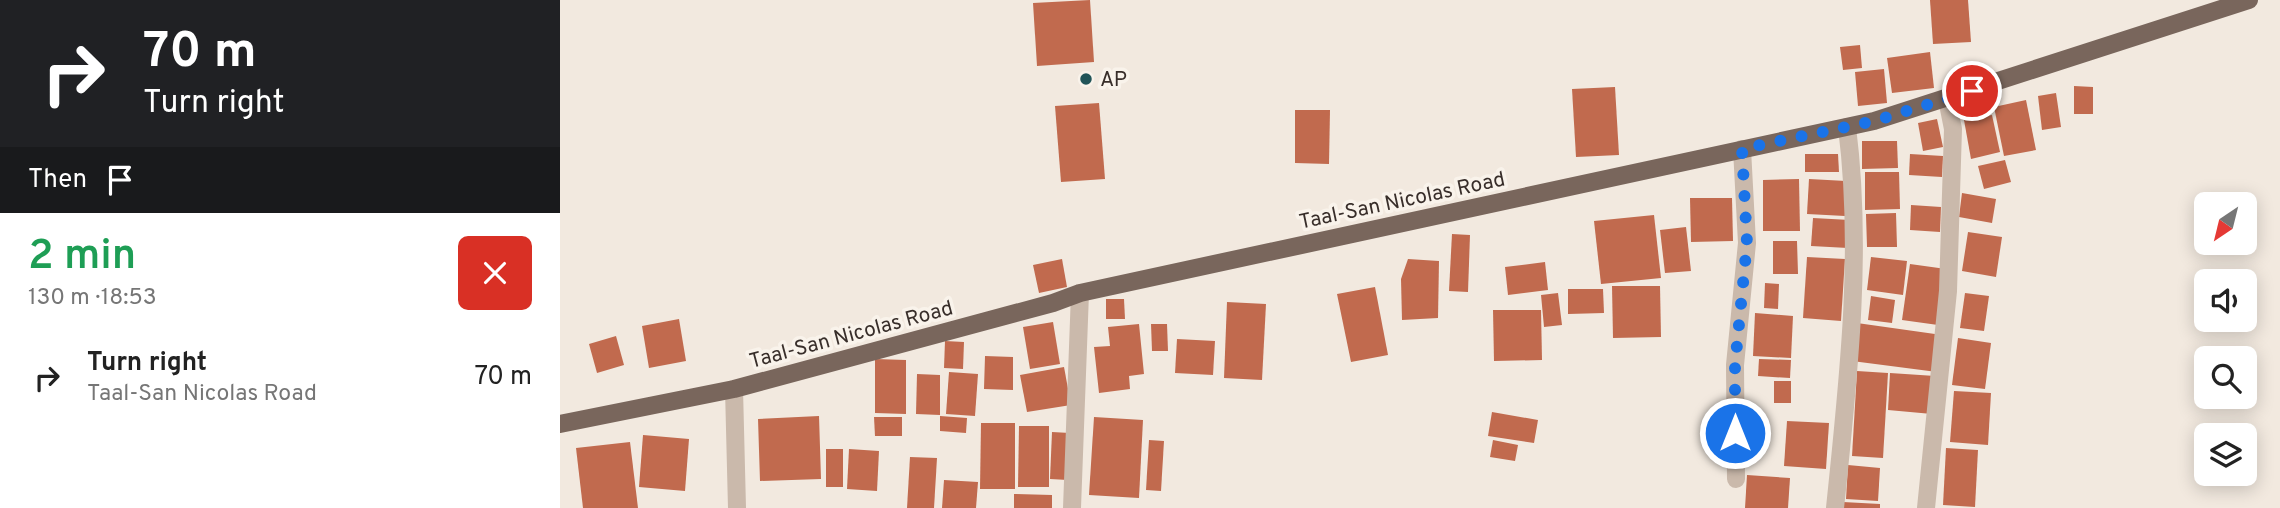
<!DOCTYPE html>
<html lang="en">
<head>
<meta charset="utf-8">
<style>
  body { margin:0; font-family:Overpass,sans-serif; background:#f2f2f2; color:#222; height:100vh; display:flex; flex-direction:column; font-size:26px; white-space:nowrap }
  * { box-sizing:border-box; margin:0 }
  p { font-size:23px; color:#767676 }
  .icon { flex:none; width:38px; height:38px; fill:none; stroke:currentColor; stroke-width:2; stroke-linecap:round; stroke-linejoin:round }
  .map { position:relative; flex:1; overflow:hidden }
  .details { display:flex; flex-direction:column; background:#fff; width:560px }
  .details>* { flex:none }
  .banner { background:#202124; color:#fff; overflow:hidden }
  .needle { width:46px; rotate:215deg }
  .buttons { position:absolute; left:1634px; top:192px; display:grid; gap:14px }
  .buttons a { display:grid; place-items:center; width:63px; height:63px; border-radius:10px; background:#fff; box-shadow:0 4px 18px #0003; font-size:35px }
  .pin { position:absolute; display:grid; place-items:center; width:60px; height:60px; color:#fff; margin:-30px; border:4px solid #fff; border-radius:50%; box-shadow:0 2px 7px #0007 }
  .me { position:absolute; width:77px; margin:-38px; rotate:0deg; stroke-linejoin:round; filter:drop-shadow(0 0 5px #0008) }
  .turn { display:flex; align-items:center; gap:24px; height:147px; padding:0 28px; font-size:32px }
  .turn .icon { width:91px; height:91px; stroke-width:2.5 }
  .turn b { display:block; font-size:49px; line-height:60px }
  .then { display:flex; align-items:center; height:66px; padding:0 28px; background:#0003; gap:14px; font-size:26px }
  .round { display:grid; place-items:center; flex:none; width:74px; height:74px; border-radius:10px; background:#f2f2f2 }
  .summary { display:flex; align-items:center; justify-content:space-between; height:119px; padding:0 28px }
  h1 { font-size:42px; font-weight:600; line-height:52px; color:#1e9e55 }
  ul { padding:0; list-style:none }
  li { display:flex; align-items:center; gap:21px; height:91px; padding:0 28px }
  li div { flex:1 }
  li b { display:block; font-size:26px }
  li em { font-style:normal }
  main { display:flex; flex:1; min-height:0 }
  .map>svg:first-child { display:block }
</style>
</head>
<body>
<main>
<section class="details">
<div class="banner">
<div class="turn"><svg class="icon" aria-label="right" viewBox="0 0 24 24"><path d="M7 20v-9h11M14 6l5 5-5 5"/></svg><div><b>70 m</b>Turn right</div></div>
<div class="then">Then<svg class="icon" aria-label="arrive" viewBox="0 0 24 24"><path d="M6 21V4h12l-3 4 3 4H6"/></svg></div>
</div>
<div class="summary"><div><h1>2 min</h1><p>130 m · 18:53</p></div><a class="round" style="background:#d93025;color:#fff"><svg class="icon" aria-label="close" viewBox="0 0 24 24"><path d="M6 6l12 12M18 6L6 18"/></svg></a></div>
<ul>
<li><svg class="icon" aria-label="right" viewBox="0 0 24 24"><path d="M7 20v-9h11M14 6l5 5-5 5"/></svg><div><b>Turn right</b><p>Taal-San Nicolas Road</p></div><em>70 m</em></li>
</ul>
</section>
<div class="map">
<svg width="1720" height="508" viewBox="0 0 1720 508">
  <rect width="100%" height="100%" fill="#f2e9df"/>
  <!-- building -->
  <g fill="#c16a4e">
    <path d="M530,0l4,62 -57,4 -4,-63z"/>
    <path d="M1370,0h38l3,42 -38,2z"/>
    <path d="M1300,45l2,23 -19,2 -3,-23z"/>
    <path d="M1370,52l4,36 -42,5 -5,-35z"/>
    <path d="M1324,69l3,34 -29,3 -3,-34z"/>
    <path d="M1514,86l19,1v27h-19z"/>
    <path d="M1055,87l4,68 -43,2 -4,-68z"/>
    <path d="M1496,93l5,34 -19,3 -4,-34z"/>
    <path d="M1466,100l10,50 -32,6 -10,-49z"/>
    <path d="M539,103l6,76 -44,3 -6,-76z"/>
    <path d="M735,110h35l-1,54 -34,-1z"/>
    <path d="M1432,115l8,37 -29,7 -7,-39z"/>
    <path d="M1377,119l6,28 -20,4 -5,-28z"/>
    <path d="M1302,141h35l1,27 -36,1z"/>
    <path d="M1245,154h33l1,18h-34z"/>
    <path d="M1350,154l33,2 -1,21 -33,-2z"/>
    <path d="M1445,160l6,22 -27,7 -6,-23z"/>
    <path d="M1305,172h34l1,37 -35,1z"/>
    <path d="M1239,179l1,52h-37v-51z"/>
    <path d="M1249,179l37,2 -1,35 -38,-2z"/>
    <path d="M1402,193l34,6 -4,24 -33,-6z"/>
    <path d="M1130,198h42l1,43 -42,1z"/>
    <path d="M1351,205l30,2 -1,25 -30,-2z"/>
    <path d="M1336,213l1,34h-30l-1,-33z"/>
    <path d="M1094,215l7,63 -60,6 -7,-63z"/>
    <path d="M1253,218l37,2 -2,28 -37,-2z"/>
    <path d="M1126,227l5,44 -26,2 -5,-43z"/>
    <path d="M1408,232l34,5 -6,40 -34,-6z"/>
    <path d="M892,234l18,1 -2,57 -19,-1z"/>
    <path d="M1213,241h24l1,33h-25z"/>
    <path d="M1247,257l38,2 -4,62 -38,-3z"/>
    <path d="M1311,257l36,4 -4,34 -36,-5z"/>
    <path d="M502,259l5,28 -28,6 -6,-28z"/>
    <path d="M848,259l31,2 -1,57 -36,2 -1,-41z"/>
    <path d="M985,262l3,28 -40,5 -3,-28z"/>
    <path d="M1350,264l36,5 -8,56 -36,-5z"/>
    <path d="M1205,283l14,1 -1,25 -14,-1z"/>
    <path d="M1052,286h48l1,51 -48,1z"/>
    <path d="M815,287l13,68 -37,7 -14,-68z"/>
    <path d="M1008,289h35l1,24 -36,1z"/>
    <path d="M998,293l4,32 -18,2 -3,-32z"/>
    <path d="M1405,293l24,3 -5,35 -24,-3z"/>
    <path d="M1311,296l24,4 -3,23 -24,-3z"/>
    <path d="M546,299h18l1,20h-19z"/>
    <path d="M667,302l39,2 -4,76 -38,-2z"/>
    <path d="M933,310h48l1,50 -48,1z"/>
    <path d="M1195,313l38,3 -2,42 -38,-2z"/>
    <path d="M119,319l7,42 -37,7 -7,-42z"/>
    <path d="M493,322l7,42 -30,5 -7,-42z"/>
    <path d="M1297,323l85,12 -5,37 -85,-11z"/>
    <path d="M579,324l5,50 -15,2 1,13 -31,4 -5,-46 16,-1 -2,-19z"/>
    <path d="M591,324h16l1,27h-16z"/>
    <path d="M56,336l8,29 -27,8 -8,-29z"/>
    <path d="M1398,338l33,5 -6,46 -33,-4z"/>
    <path d="M617,339l38,2 -2,34 -38,-2z"/>
    <path d="M385,341l19,1 -1,27 -19,-1z"/>
    <path d="M425,356l28,1v33l-29,-1z"/>
    <path d="M315,359l31,1v54l-31,-1z"/>
    <path d="M1199,359l32,1 -1,18 -32,-2z"/>
    <path d="M504,367l7,38 -44,7 -7,-37z"/>
    <path d="M1297,371l31,2 -5,85 -31,-2z"/>
    <path d="M389,372l29,2 -3,42 -29,-2z"/>
    <path d="M1330,373l45,3 -3,38 -44,-4z"/>
    <path d="M357,374l23,1v40l-24,-1z"/>
    <rect x="1214" y="381" width="17" height="22"/>
    <path d="M1394,391l37,2 -3,52 -38,-3z"/>
    <path d="M932,412l46,8 -4,23 -46,-7z"/>
    <path d="M259,416l2,63 -61,2 -2,-62z"/>
    <path d="M380,416l27,2 -1,15 -26,-2z"/>
    <path d="M314,417h28v19h-27z"/>
    <path d="M534,417l49,3 -4,78 -50,-3z"/>
    <path d="M1227,421l42,2 -3,46 -42,-3z"/>
    <path d="M421,423h34v66h-35z"/>
    <path d="M459,426h30v61h-31z"/>
    <path d="M492,432l18,1 -2,47 -18,-1z"/>
    <path d="M83,435l46,4 -4,52 -46,-4z"/>
    <path d="M589,440l15,1 -3,50 -15,-1z"/>
    <path d="M933,440l25,5 -3,16 -25,-4z"/>
    <path d="M70,442l8,66h-55l-7,-60z"/>
    <path d="M1386,448l32,2 -3,57 -32,-2z"/>
    <rect x="266" y="449" width="17" height="38"/>
    <path d="M289,449l30,2 -2,40 -30,-2z"/>
    <path d="M350,457l27,1 -3,50h-27z"/>
    <path d="M1288,465l32,3 -2,33 -32,-2z"/>
    <path d="M1187,475l43,3 -2,30h-43z"/>
    <path d="M384,480l34,2 -2,26h-34z"/>
    <path d="M454,494l38,1v13h-38z"/>
    <path d="M1283,502l37,2v4h-37z"/>
  </g>
  <g fill="none" stroke-linecap="round" stroke-linejoin="round">
    <!-- minor -->
    <g stroke="#cab9ab" stroke-width="18">
      <path d="M174,389l3,119"/>
      <path d="M1176,479l-1,-114 12,-122 -5,-94"/>
      <path d="M512,508l8,-215"/>
      <path d="M1275,508c13,-126 28,-255 12,-381"/>
      <path d="M1366,508l22,-217 5,-162 -6,-30"/>
    </g>
    <!-- major -->
    <path stroke="#79665c" stroke-width="18" d="M0,424l174,-35 319,-86 27,-10 794,-172 375,-121"/>
  </g>
  <g fill="none" stroke-linecap="round" stroke-linejoin="round">
    <!-- route -->
    <path stroke="#1a73e8" stroke-width="12" stroke-dasharray="0 21.6" d="M1175,433v-68l12,-122 -5,-94 132,-28 98,-30"/>
  </g>
  <!-- markers -->
  <circle fill="#215458" stroke="#f9f3eb" stroke-width="2.5" cx="526" cy="79" r="7"/>
  <g text-anchor="middle" stroke-width="7" stroke-linejoin="round" paint-order="stroke">
    <!-- poi labels -->
    <g font-size="21" fill="#382e2a" stroke="#f9f3eb" text-anchor="start">
      <text x="540" y="86">AP</text>
    </g>
    <!-- street labels -->
    <g font-size="21" fill="#382e2a" stroke="#f9f3eb">
      <text transform="translate(842 200) rotate(-12)" y="7">Taal-San Nicolas Road</text>
      <text transform="translate(291 334) rotate(-15)" y="7">Taal-San Nicolas Road</text>
    </g>
  </g>
</svg>
<div class="buttons">
<a><svg class="needle" viewBox="-14 -14 28 28"><path d="M0-13l5 13h-10z" fill="#e53935"/><path d="M0 13l5-13h-10z" fill="#767676"/></svg></a>
<a><svg class="icon" aria-label="sound" viewBox="0 0 24 24"><path d="M4 9h4l5-4v14l-5-4H4zM17 9q2 3 0 6"/></svg></a>
<a><svg class="icon" aria-label="search" viewBox="0 0 24 24"><circle cx="10" cy="10" r="6"/><path d="M15 15l6 6"/></svg></a>
<a><svg class="icon" aria-label="layers" viewBox="0 0 24 24"><path d="M12 4l9 5-9 5-9-5zM3 14l9 5 9-5"/></svg></a>
</div>
<div class="pin" style="left:1412px;top:91px;background:#d93025"><svg class="icon" aria-label="arrive" viewBox="0 0 24 24"><path d="M6 21V4h12l-3 4 3 4H6"/></svg></div>
<svg class="me" style="left:1175px;top:433px" viewBox="-20 -20 40 40"><circle r="17" fill="#1a73e8" stroke="#fff" stroke-width="3"/><path d="M0-11L8 9 0 5-8 9z" fill="#fff"/></svg>
</div>
</main>
</body>
</html>
